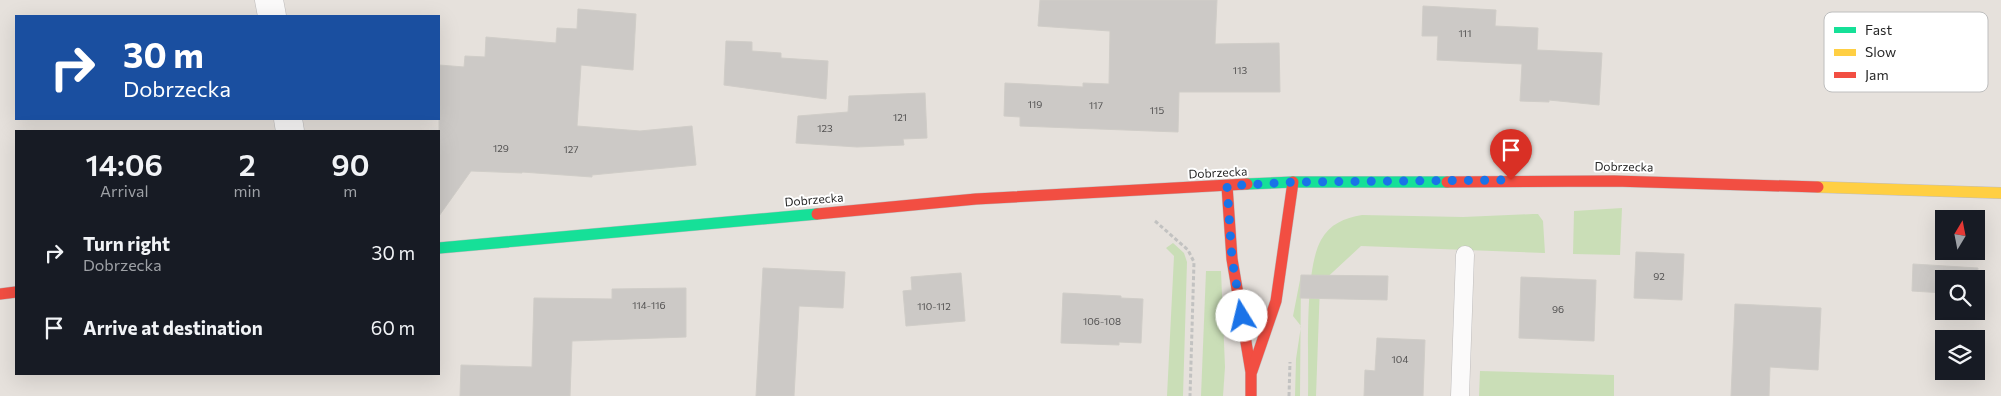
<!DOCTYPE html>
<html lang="en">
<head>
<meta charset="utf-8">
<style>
  body { margin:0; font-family:Commissioner,sans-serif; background:#20242c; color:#f1f3f6; height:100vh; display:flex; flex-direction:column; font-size:19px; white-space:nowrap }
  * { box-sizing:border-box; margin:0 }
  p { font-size:16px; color:#9ea1a6 }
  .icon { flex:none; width:28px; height:28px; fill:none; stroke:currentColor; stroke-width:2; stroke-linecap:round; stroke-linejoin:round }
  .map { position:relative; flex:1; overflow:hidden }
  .panel { position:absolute; left:15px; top:130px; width:425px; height:245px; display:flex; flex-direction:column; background:#171b24; border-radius:0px; box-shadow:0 5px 20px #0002 }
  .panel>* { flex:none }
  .guide { position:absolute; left:15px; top:15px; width:425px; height:105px; border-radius:0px; box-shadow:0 5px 20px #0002; background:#1a4fa0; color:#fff; overflow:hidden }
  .needle { width:32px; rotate:10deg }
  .buttons { position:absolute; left:1935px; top:210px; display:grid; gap:10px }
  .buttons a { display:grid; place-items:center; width:50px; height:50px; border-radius:0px; background:#171b24; box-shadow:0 5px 20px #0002; font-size:25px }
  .pin { position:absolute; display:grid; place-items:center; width:42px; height:42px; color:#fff; margin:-51px -21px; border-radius:50% 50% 50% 0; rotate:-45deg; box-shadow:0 0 5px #0007 }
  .pin .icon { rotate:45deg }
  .me { position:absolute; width:55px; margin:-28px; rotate:351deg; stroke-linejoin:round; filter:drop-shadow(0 0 4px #0008) }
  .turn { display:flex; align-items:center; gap:18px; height:105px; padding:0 25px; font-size:22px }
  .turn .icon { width:65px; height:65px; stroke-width:2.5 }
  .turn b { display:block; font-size:35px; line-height:42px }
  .eta { display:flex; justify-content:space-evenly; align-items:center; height:85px; text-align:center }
  .eta b { font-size:30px; font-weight:600; line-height:35px }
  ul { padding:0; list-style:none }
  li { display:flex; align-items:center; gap:15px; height:75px; padding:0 25px }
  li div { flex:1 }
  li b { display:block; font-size:19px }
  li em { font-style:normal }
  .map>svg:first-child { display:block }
</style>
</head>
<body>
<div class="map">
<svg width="2001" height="396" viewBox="0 0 2001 396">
  <rect width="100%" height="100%" fill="#e6e1dc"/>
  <!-- green -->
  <g fill="#cadeb7">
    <path d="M1622,208l-2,47 -47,-1 1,-43z"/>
    <path d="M1533,214h5l5,7 2,32 -184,-7 -41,38 -4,112h-8c1,-38 -4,-126 13,-156 9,-16 23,-22 41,-25l101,2z"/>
    <path d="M1173,243l11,10 3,9 -4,134h-16l7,-140 -8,-8z"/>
    <path d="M1206,271h15l4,96 -2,29h-22z"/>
    <path d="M1301,275l-1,121h-5l1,-37 5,-33 -8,-10z"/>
    <path d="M1480,371l134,4v21h-135z"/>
  </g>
  <!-- building -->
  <g fill="#ccc9c6" stroke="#d0cdc8">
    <path d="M1040,0h177l-2,44 64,-1 1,49h-101l-1,40 -158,-6v-9l-16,-1 1,-33 78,4v-4l26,1 1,-53 -72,-5z"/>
    <path d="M1423,6l73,4 -1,16 43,2 -1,22 65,3 -3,52 -50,-5v2l-29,-1 2,-37 -85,-4 1,-24h-16z"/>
    <path d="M578,9l58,5 -3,56 -52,-5 -4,61 63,5 52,-5 4,39 -104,10v2l-70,-5v1l-51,-2 -32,45v-151l25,2 1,-11 20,1 1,-20 70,6 1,-15 20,1z"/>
    <path d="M726,41l26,1v9l29,2v5l47,3 -2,38 -102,-14z"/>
    <path d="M925,93l2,45 -24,1 1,6 -47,2 -61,-4 2,-27 50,-4 1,-16z"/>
    <path d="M1636,252l48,2 -2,46 -48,-2z"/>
    <path d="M1913,264l65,4 -2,26v-15h-32v14l-32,-2z"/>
    <path d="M763,268l82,4 -2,36 -44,-2 -5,90h-38z"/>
    <path d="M961,273l4,48 -59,5 -3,-35 9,-1 -1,-13z"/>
    <path d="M1301,275l87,1 -1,24 -87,-2z"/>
    <path d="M1521,277l75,3 -2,61 -75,-3z"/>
    <path d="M686,288v49l-114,4 -2,55h-110l1,-31 71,2 2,-69 78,1v-10z"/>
    <path d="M1063,293l58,3v2l22,1 -2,44 -22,-1v3l-58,-2z"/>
    <path d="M1735,304l86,4 -3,62 -48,-3 -1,29h-38z"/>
    <path d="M1377,338l48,2 -2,56h-59l1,-26 10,1z"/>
  </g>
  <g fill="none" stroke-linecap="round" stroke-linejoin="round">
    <!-- lane casing -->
    <g stroke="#bfbdbd" stroke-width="19">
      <path id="lane" d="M1460,396l5,-141"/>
    </g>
    <!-- street casing -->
    <g stroke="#bfbdbd" stroke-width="29">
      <g id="street">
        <path d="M269,0l3,16"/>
        <path d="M288,119l2,12"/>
      </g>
    </g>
    <!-- fast casing -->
    <g stroke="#bfbdbd" stroke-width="12">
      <g id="fast">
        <path d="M1247,184l46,-2h154"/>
        <path d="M439,248l378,-34"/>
      </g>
    </g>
    <!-- slow casing -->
    <g stroke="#bfbdbd" stroke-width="12">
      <path id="slow" d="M1818,187l183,6"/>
    </g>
    <!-- jam casing -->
    <g stroke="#bfbdbd" stroke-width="12">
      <g id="jam">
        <path d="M1447,182l167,-1 204,6"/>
        <path d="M1227,186l5,73 19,113v24"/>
        <path d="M817,214l159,-15 271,-15"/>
        <path d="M0,294l16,-2"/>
        <path d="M1252,371l24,-70 17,-119"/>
      </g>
    </g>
    <!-- path -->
    <g stroke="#c2c2c1" stroke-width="3" stroke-dasharray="4 2.5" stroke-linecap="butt">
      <path d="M1155,221l33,29 6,12 -4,134"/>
      <path d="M1289,396l1,-34"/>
    </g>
    <!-- lane -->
    <use href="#lane" stroke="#fbfafa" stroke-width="18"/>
    <!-- street -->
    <use href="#street" stroke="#fbfafa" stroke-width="28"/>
    <!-- fast -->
    <use href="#fast" stroke="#16e098" stroke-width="11"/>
    <!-- slow -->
    <use href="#slow" stroke="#ffcf43" stroke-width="11"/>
    <!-- jam -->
    <use href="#jam" stroke="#f24e42" stroke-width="11"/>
  </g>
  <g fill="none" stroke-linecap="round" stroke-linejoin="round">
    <!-- route -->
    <path stroke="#1a73e8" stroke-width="9" stroke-dasharray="0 16.2" d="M1242,316l-10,-57 -5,-73 67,-4 217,-2"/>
  </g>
  <g text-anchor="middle" stroke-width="4" stroke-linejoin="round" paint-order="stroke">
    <!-- number labels -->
    <g font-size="10" fill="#515050">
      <text x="1465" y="37">111</text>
      <text x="1240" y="74">113</text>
      <text x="1035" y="108">119</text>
      <text x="1096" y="109">117</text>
      <text x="1157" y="114">115</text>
      <text x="900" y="121">121</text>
      <text x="825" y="132">123</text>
      <text x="501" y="152">129</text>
      <text x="571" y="153">127</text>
      <text x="1659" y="280">92</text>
      <text x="649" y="309">114-116</text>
      <text x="934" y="310">110-112</text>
      <text x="1558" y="313">96</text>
      <text x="1102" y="325">106-108</text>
      <text x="1400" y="363">104</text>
    </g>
    <!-- street labels -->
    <g font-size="12" fill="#272727" stroke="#fff">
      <text transform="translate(1624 167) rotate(1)" y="4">Dobrzecka</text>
      <text transform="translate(1218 173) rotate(-3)" y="4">Dobrzecka</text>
      <text transform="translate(814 200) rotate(-5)" y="4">Dobrzecka</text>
    </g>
  </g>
  <!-- legend -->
  <rect x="1824" y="12" width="164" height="80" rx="8" fill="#fff" stroke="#bebebe" stroke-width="1"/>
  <rect x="1834" y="27" width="22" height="6" fill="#16e098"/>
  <rect x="1834" y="49" width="22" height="7" fill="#ffcf43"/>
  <rect x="1834" y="72" width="22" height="6" fill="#f24e42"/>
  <g font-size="14" fill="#272727">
    <text x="1865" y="35">Fast</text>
    <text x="1865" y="57">Slow</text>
    <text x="1865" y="80">Jam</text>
  </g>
</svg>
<div class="buttons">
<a><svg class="needle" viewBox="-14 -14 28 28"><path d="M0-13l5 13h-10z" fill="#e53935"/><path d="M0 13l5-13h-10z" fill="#9ea1a6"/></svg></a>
<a><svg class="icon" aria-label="search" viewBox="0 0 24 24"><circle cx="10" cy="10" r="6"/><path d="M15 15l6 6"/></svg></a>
<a><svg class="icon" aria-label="layers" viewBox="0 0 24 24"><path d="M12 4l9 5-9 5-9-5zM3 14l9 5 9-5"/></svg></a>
</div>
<div class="pin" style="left:1511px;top:180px;background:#d93025"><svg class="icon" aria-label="arrive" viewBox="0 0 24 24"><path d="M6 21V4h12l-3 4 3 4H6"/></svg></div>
<svg class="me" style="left:1242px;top:316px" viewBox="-20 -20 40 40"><circle r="19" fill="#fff"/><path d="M0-13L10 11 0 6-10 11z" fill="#1a73e8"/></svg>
<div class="guide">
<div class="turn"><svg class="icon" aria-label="right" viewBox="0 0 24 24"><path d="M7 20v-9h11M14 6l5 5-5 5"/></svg><div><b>30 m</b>Dobrzecka</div></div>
</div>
<section class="panel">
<div class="eta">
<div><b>14:06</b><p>Arrival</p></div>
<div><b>2</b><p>min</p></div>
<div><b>90</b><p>m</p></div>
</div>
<ul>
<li><svg class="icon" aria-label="right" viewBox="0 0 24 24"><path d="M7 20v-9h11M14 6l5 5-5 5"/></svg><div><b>Turn right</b><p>Dobrzecka</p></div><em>30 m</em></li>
<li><svg class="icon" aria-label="arrive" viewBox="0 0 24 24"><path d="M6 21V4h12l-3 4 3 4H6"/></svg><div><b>Arrive at destination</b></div><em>60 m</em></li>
</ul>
</section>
</div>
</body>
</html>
